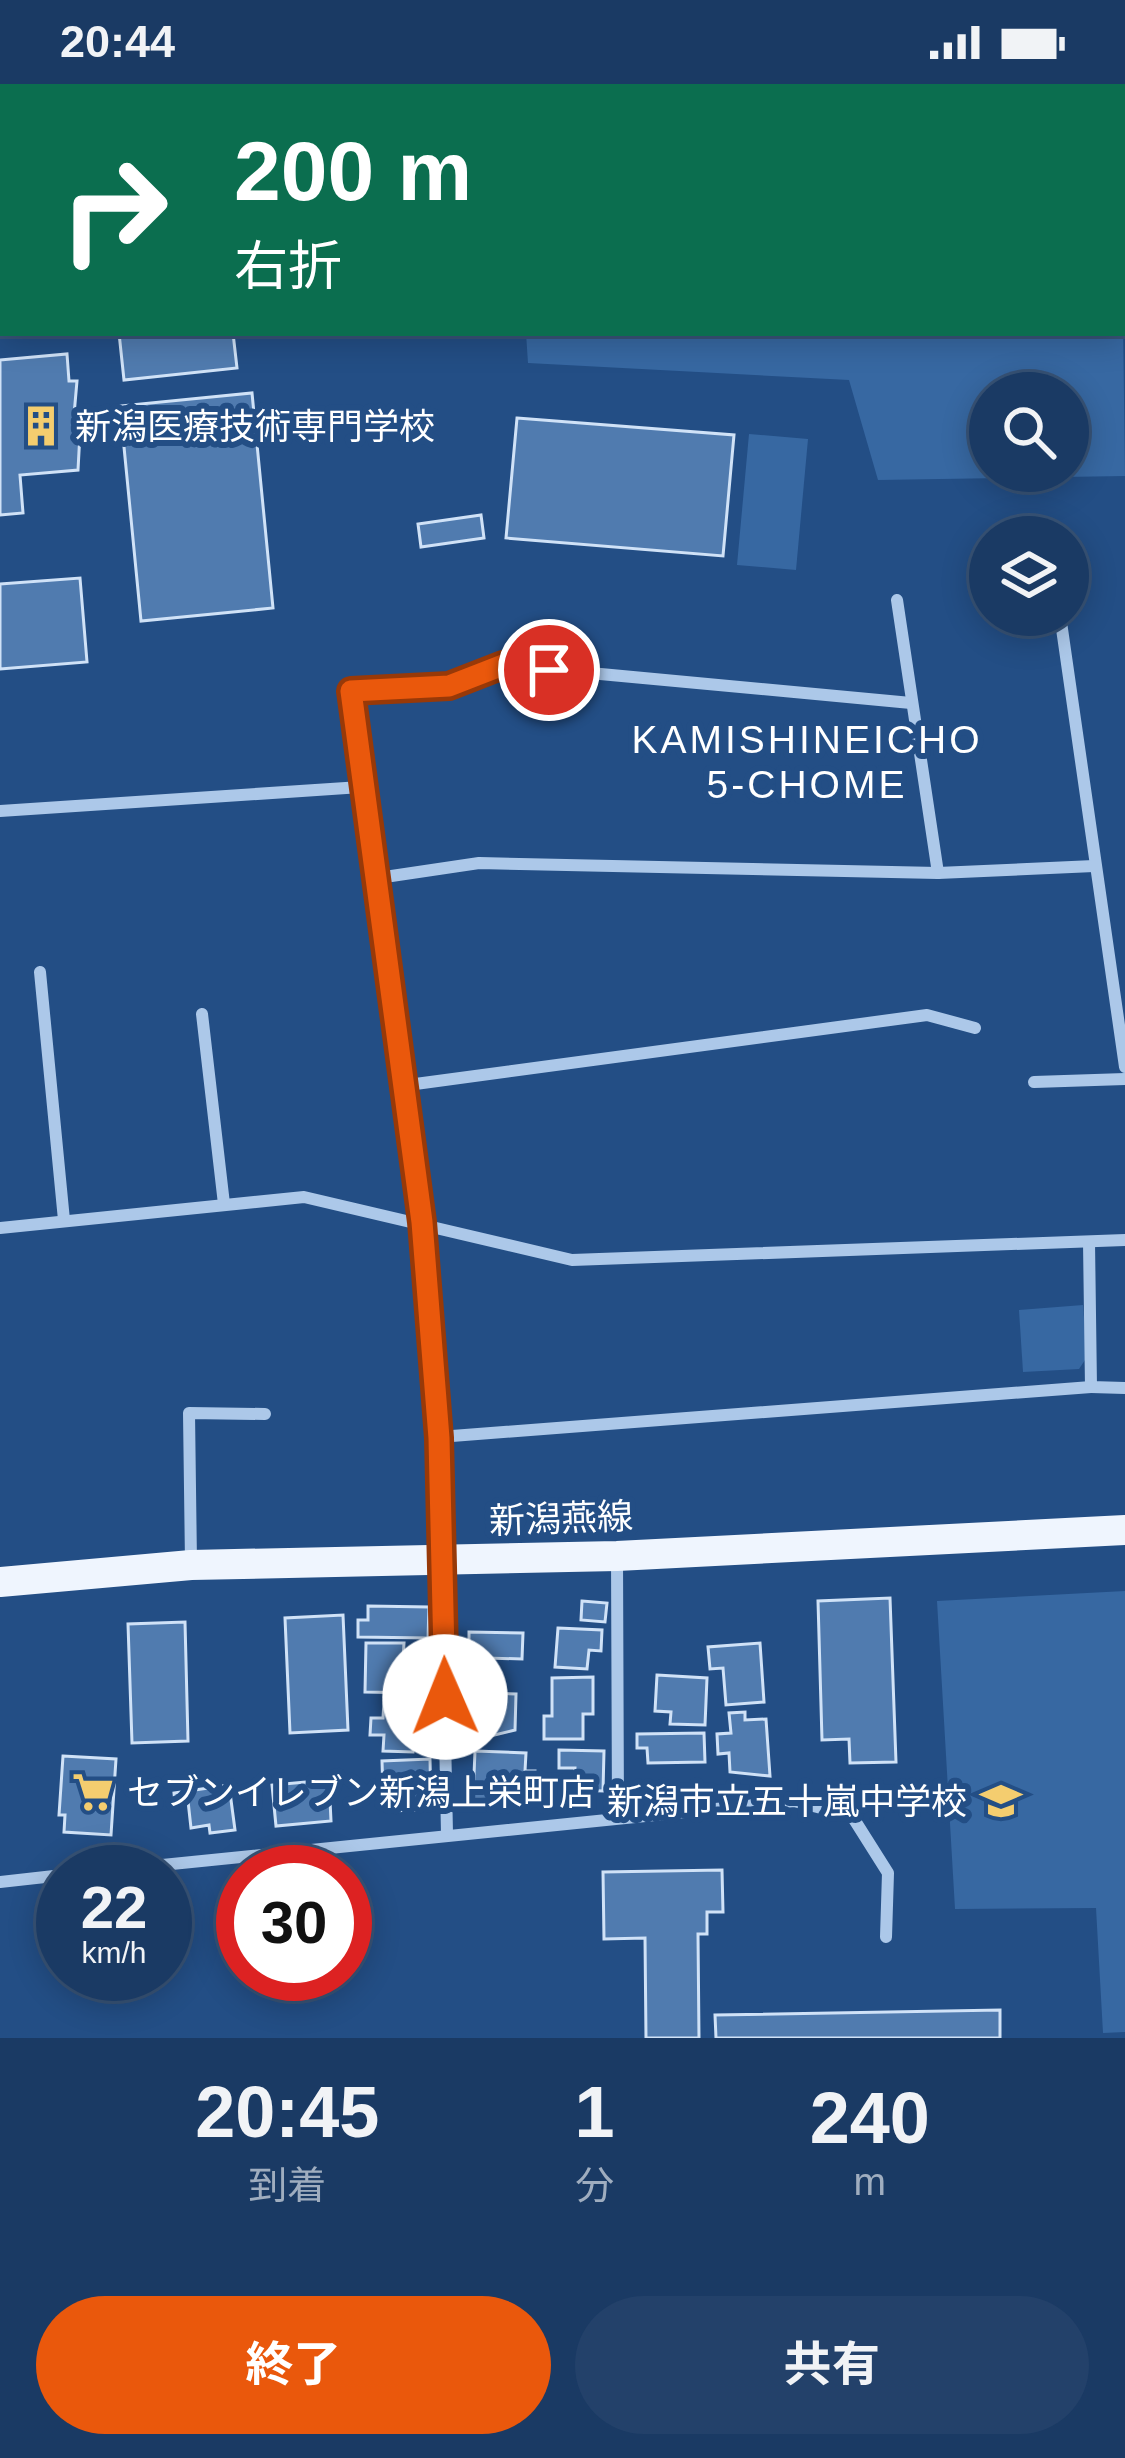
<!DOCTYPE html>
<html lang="ja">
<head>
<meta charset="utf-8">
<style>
  body { margin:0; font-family:Arial,"Noto Sans JP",sans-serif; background:#23416a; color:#f1f3f6; height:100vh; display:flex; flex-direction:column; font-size:45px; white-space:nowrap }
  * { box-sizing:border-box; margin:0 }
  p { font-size:39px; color:#9fadbf }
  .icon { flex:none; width:66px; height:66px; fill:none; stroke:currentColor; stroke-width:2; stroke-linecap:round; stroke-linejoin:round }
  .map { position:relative; height:1954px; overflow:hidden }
  .sheet { display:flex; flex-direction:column; background:#1a3a64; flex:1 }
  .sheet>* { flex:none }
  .top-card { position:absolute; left:0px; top:0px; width:1125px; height:252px; box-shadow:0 6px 30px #0003,0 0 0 3px #385478; background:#0b6e4f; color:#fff; overflow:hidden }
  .tools { position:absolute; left:969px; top:288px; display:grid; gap:24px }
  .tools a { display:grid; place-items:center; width:120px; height:120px; border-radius:50%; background:#1a3a64; box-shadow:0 6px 30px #0003,0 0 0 3px #385478; font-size:60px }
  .speed { position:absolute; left:36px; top:1761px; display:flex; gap:24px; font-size:60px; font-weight:700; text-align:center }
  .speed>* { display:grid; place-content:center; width:156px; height:156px; border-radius:50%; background:#1a3a64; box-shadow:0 6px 30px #0003,0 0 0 3px #385478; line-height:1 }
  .speed small { font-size:30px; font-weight:400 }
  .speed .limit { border:18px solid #d22; background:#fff; color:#111 }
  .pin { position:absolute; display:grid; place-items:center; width:102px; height:102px; color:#fff; margin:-51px; border:6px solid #fff; border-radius:50%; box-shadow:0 3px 12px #0007 }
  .me { position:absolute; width:132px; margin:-66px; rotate:359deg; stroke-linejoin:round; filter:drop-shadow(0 0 9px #0008) }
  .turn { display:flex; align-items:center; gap:42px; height:252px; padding:0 36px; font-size:54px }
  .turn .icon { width:156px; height:156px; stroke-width:2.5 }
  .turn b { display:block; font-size:84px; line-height:102px }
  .eta { display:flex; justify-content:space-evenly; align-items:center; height:204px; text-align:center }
  .eta b { font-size:72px; font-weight:700; line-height:84px }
  .cta { display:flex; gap:24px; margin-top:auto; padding:24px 36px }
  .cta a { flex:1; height:138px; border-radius:72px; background:#ea580c; color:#fff; font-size:48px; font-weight:700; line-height:138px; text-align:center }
  .cta a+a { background:#23416a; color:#f1f3f6 }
  .status { display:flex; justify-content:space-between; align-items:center; height:84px; padding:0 60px; background:#1a3a64; direction:ltr }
  .status svg { height:33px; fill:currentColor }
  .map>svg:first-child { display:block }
</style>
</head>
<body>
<div class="status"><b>20:44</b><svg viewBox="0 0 49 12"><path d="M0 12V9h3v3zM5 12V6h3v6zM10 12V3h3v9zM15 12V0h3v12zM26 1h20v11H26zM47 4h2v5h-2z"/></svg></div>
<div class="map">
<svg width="1125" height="1954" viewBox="0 0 1125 1954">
  <rect width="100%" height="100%" fill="#234e85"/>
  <!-- green -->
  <g fill="#3768a2" fill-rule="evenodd">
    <path d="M1122,159l3,233 -247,4 -29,-100 -321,-17 -2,-30h596zM990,309h78v78h-78z"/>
    <path d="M749,350l59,5 -12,131 -59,-5z"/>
    <path d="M1083,1221l4,52 -8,12 -56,3 -4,-62z"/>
    <path d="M1125,1507v441l-22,1 -7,-125 -141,1 -18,-308z"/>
  </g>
  <!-- building -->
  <g fill="#507baf" stroke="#d0e2f7" stroke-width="3">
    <path d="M119,249h114l4,35 -113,12z"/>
    <path d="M67,270l2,27h8l-3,34 7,-1 -3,56 -58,5 3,38 -23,2v-155z"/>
    <path d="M252,309l21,215 -132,13 -21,-215z"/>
    <path d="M517,334l217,17 -11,121 -217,-18z"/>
    <path d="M481,431l3,23 -63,9 -3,-23z"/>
    <path d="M80,494l7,84 -87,7v-85z"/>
    <path d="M890,1514l6,164 -46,1 -1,-24 -27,1 -4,-139z"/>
    <path d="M582,1517l25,2 -2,19 -24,-2z"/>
    <path d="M368,1522l61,1 -1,31 -70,-1v-17h10z"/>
    <path d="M343,1531l5,115 -58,3 -5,-115z"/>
    <path d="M185,1538l3,119 -56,2 -4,-119z"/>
    <path d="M558,1544l44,2 -1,21 -12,-1 -2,19 -32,-2z"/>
    <path d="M469,1548l54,1 -1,26 -67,-2v-14l14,1z"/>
    <path d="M366,1559h38l-1,17 12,1v32l-50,-1z"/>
    <path d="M760,1559l4,59 -38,3 -3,-37 -13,1 -2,-22z"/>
    <path d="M657,1591l50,3 -2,47 -35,-1 1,-12 -16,-1z"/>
    <path d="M593,1593v37h-10v25h-39v-23h8v-38z"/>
    <path d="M483,1609l33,1 -1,36 -33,8z"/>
    <path d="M384,1617l47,2 -1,32 -16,-1 -1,18 -30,-1 1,-16h-14l1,-17h12z"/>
    <path d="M745,1628v8l21,-1 4,57 -40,-4 -1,-19 -11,1 -1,-20 14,-1 -2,-20z"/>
    <path d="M704,1649l1,29 -57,1 -1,-15h-10v-14z"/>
    <path d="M559,1666l45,1 -1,40 -28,-1v-22h-16z"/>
    <path d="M475,1667l51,2 -1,18h10l-1,30 -61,-2z"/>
    <path d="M63,1672l53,3 -5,76 -47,-3 1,-17h-6z"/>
    <path d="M430,1675l1,50 -37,2v-17h-11l-1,-33z"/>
    <path d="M329,1696l2,41 -55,5 -4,-41z"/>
    <path d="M229,1701l6,45 -25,3 -1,-8 -18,3 -3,-27 -13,2 -1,-10z"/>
    <path d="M722,1786l1,42h-16v22h-9l1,104h-53l-1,-100 -41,1 -1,-67z"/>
    <path d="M1000,1926v28h-284l-1,-23z"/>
  </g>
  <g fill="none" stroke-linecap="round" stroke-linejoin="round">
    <!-- street -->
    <g stroke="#acc8e9" stroke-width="12">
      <path d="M1122,15h3"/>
      <path d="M1047,439l2,14"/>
      <path d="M897,516l41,273"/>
      <path d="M1060,531l65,452"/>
      <path d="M0,727l361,-24"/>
      <path d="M378,794l101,-15 459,10 156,-7"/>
      <path d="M40,888l24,248"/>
      <path d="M202,930l22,190"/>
      <path d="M1034,998l91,-3"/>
      <path d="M408,1001l519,-70 48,13"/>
      <path d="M0,1144l304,-31 268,63 553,-20"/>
      <path d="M1089,1158l2,145 34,1"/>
      <path d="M439,1353l652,-50"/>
      <path d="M617,1473l1,258"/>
      <path d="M191,1479l-2,-150 76,1"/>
      <path d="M447,1750l-8,-397 -17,-215 -71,-531 98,-5 55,-21 407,38"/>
      <path d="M93,1788l701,-71 58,15 36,57 -2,64"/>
      <path d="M0,1798l63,-7"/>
    </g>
    <!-- primary -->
    <path stroke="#eff5fe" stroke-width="30" d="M0,1498l191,-17 426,-9 508,-26"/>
  </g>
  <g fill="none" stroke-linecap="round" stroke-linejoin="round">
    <!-- route casing -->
    <g stroke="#983908" stroke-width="30">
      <path id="route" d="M445,1613l-6,-259 -17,-216 -71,-531 98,-5 54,-21 46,5"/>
    </g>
    <!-- route -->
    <use href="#route" stroke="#ea580c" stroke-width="21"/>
  </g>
  <!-- icons -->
  <defs>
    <g id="building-bare" transform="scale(3.24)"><path d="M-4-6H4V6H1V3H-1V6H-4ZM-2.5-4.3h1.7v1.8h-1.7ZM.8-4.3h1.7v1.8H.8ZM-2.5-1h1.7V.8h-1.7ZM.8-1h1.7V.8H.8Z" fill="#f4cd6f" stroke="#234e85" stroke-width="2.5" paint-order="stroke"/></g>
    <g id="supermarket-bare" transform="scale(3.24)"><path d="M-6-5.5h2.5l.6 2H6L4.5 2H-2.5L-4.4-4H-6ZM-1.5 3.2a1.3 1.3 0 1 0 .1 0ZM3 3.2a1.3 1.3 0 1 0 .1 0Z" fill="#f4cd6f" stroke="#234e85" stroke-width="2.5" paint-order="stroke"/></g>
    <g id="school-bare" transform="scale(3.24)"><path d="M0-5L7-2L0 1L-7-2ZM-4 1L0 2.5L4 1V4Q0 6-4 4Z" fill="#f4cd6f" stroke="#234e85" stroke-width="2.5" paint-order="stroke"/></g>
  </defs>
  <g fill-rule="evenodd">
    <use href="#building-bare" x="41" y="342"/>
    <use href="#supermarket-bare" x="93" y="1708"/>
    <use href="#school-bare" x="1001" y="1717"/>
  </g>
  <g text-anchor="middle" stroke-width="12" stroke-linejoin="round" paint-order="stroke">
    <!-- poi labels -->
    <g font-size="36" fill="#fff" stroke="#234e85" text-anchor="start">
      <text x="75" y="355">新潟医療技術専門学校</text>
      <text x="127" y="1721">セブンイレブン新潟上栄町店</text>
      <text x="967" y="1730" text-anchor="end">新潟市立五十嵐中学校</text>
    </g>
    <!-- street labels -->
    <g font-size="36" fill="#fff" stroke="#234e85">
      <text transform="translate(561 1434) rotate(-2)" y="13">新潟燕線</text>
    </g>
    <!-- neighbourhood labels -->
    <g font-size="39" letter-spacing="3" fill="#fff" stroke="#234e85">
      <text x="807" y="669">KAMISHINEICHO<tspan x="807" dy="45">5-CHOME</tspan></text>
    </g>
  </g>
</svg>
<div class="tools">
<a><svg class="icon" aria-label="search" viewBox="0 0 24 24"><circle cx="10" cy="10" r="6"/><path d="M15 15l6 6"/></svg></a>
<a><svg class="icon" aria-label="layers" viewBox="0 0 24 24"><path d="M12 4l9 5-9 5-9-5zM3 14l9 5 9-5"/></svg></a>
</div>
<div class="speed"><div>22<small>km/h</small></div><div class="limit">30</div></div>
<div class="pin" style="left:549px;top:586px;background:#d93025"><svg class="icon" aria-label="arrive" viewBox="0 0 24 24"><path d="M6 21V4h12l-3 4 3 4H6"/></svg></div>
<svg class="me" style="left:445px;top:1613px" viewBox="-20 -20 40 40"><circle r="19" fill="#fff"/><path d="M0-13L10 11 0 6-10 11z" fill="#ea580c"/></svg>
<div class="top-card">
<div class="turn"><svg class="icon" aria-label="right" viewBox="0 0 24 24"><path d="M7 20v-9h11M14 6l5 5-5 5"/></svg><div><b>200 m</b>右折</div></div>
</div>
</div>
<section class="sheet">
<div class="eta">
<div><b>20:45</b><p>到着</p></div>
<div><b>1</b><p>分</p></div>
<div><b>240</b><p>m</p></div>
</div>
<div class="cta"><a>終了</a><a>共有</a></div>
</section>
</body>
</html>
